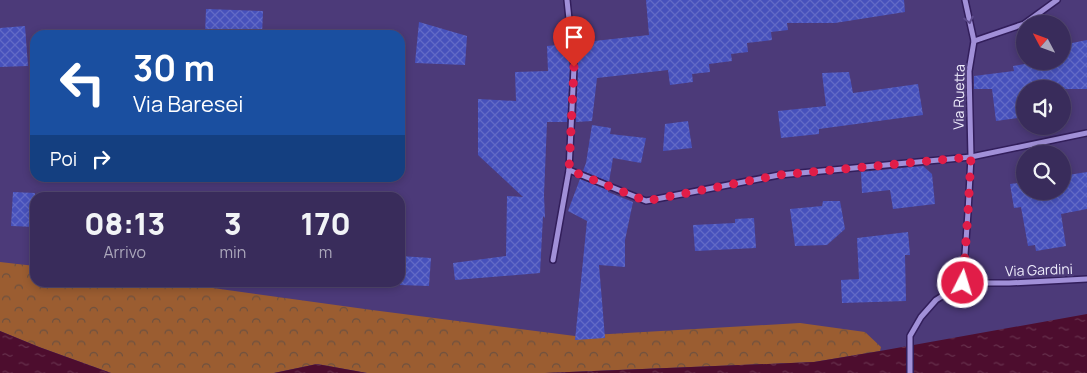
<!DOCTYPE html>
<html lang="it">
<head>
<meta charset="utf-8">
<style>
  body { margin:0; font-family:Manrope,sans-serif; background:#443864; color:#f1f3f6; height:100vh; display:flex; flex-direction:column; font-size:19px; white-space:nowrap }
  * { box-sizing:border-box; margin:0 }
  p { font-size:16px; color:#aba7bb }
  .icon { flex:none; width:28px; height:28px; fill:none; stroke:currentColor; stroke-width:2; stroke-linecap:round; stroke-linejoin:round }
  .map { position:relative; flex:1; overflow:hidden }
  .details { position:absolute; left:30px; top:192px; width:375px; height:95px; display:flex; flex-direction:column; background:#392c5b; border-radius:15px; box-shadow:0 2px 8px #0003,0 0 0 1px #534871 }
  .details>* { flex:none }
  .guide { position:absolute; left:30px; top:30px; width:375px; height:152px; border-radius:15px; box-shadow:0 2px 8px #0003,0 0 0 1px #534871; background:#1a4fa0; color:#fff; overflow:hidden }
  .needle { width:32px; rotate:311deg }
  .controls { position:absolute; left:1016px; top:15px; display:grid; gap:10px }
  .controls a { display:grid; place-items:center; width:55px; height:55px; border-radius:50%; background:#392c5b; box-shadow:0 2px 8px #0003,0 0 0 1px #534871; font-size:25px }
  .pin { position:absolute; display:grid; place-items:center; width:42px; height:42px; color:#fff; margin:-51px -21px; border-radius:50% 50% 50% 0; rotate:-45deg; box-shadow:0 0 5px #0007 }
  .pin .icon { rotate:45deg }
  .me { position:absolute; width:55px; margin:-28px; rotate:5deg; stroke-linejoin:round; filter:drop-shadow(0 0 4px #0008) }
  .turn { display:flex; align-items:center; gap:18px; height:105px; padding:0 20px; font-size:22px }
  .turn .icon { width:65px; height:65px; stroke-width:2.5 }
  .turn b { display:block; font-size:35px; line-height:42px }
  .then { display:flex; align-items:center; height:48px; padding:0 20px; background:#0003; gap:10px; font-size:19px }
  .eta { display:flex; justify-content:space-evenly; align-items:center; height:85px; text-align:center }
  .eta b { font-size:30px; font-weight:800; line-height:35px }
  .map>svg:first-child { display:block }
</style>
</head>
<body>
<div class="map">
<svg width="1087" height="373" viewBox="0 0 1087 373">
  <defs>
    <pattern id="forest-crowns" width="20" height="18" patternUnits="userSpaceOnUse" patternTransform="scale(1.25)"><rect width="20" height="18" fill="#9b5d31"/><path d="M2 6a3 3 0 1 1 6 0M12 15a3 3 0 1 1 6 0" fill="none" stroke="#6d5140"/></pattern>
    <pattern id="water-ripples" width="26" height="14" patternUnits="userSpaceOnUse" patternTransform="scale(1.25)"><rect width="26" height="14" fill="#4d0d2e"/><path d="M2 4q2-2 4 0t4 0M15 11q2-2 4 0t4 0" fill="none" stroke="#67314d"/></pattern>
    <pattern id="building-cross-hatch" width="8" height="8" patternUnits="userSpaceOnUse" patternTransform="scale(1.25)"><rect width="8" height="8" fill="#4751bc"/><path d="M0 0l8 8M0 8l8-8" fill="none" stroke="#626ac6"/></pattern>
  </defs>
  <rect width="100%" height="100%" fill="#4c3a79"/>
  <!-- forest -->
  <path fill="url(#forest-crowns)" d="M0,262l35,4v16l142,1 195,27 203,26 225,-13 65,9 16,15 -1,4 -66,11 -269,11h-178l-50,-9 -43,9h-163l-72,-26 -39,-16z"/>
  <!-- water -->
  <g fill="url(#water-ripples)">
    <path d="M1087,314v59h-542l269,-11 66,-11z"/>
    <path d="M0,331l39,16 72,26h-111z"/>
    <path d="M317,364l50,9h-93z"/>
  </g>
  <!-- building -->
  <g fill="url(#building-cross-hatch)">
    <path d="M646,0h258l1,12 -70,11h-48l1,7 -17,2 1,8 -25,3 1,9 -17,2 1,7 -23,3 1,8 -18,2 1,8 -23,3 -2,-15 -71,8 -5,43 -16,1 2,-55 -2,-24 73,-8z"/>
    <path d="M206,9l57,2 -1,24h-57z"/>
    <path d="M419,22l48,14 -2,29 -50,-2z"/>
    <path d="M25,26l3,40 -28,1v-39z"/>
    <path d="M1087,40v49h-62v28l-29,4 -4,-32h-18v-13l40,-5 -1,-5 30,-5h19v-16z"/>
    <path d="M567,44l3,23 -3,55h-20l-3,73 1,23 -2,-2 -3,57 -85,7 -2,-17 53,-7 1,-60 16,1 -45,-42v-56l38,2 -1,-29 33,-1 -1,-25z"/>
    <path d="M849,72l4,21 65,-9 5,31 -104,14v5l-38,4 -3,-27 48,-5 -4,-33z"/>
    <path d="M688,121l4,27 -29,3 2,-27z"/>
    <path d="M592,125l19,3 -1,6 36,4 -5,25 -28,-5 -4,24 -26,-11 3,-8z"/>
    <path d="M923,166l9,8 3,30 -42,5 -3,-19 -28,3 -1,-21z"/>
    <path d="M1087,172v37l-26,5 5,32 -30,5 -1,-6 -7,1 -7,-39 -7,1 -4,-24 15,-2v9h37v-15z"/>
    <path d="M580,179l28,11v2l25,10 -8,38v27l-26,-2 6,73 -30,2 12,-119 -19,-10z"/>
    <path d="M13,192l22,1v34l-24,-1z"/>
    <path d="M823,201h17l5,28 -18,16 -32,1 -5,-37 32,-3z"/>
    <path d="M754,218l2,30 -61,3 -2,-26 42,-2v-4z"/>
    <path d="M908,232l2,23h-5l1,46 -64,2 -1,-23 18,-1 -2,-41z"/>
    <path d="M400,256l31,2 -2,28 -29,-1z"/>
  </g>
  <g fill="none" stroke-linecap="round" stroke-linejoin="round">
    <!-- minor casing -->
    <g stroke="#321e5b" stroke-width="8">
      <g id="minor">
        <path d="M567,0l7,67 -5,103 77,31 133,-26 192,-18 116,-24"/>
        <path d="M974,41l50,-17 33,-24"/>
        <path d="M553,260l16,-90"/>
        <path d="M963,283l5,-71 3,-55 -2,-86 5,-30 -9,-41"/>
        <path d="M963,283h46l78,-4"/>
        <path d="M910,373v-37l11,-19 15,-17 27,-17"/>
      </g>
    </g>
    <!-- minor -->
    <use href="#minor" stroke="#a190d8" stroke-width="5"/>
  </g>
  <!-- one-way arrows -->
  <defs><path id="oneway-chevron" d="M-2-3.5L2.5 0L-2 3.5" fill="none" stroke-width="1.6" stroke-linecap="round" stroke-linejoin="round" transform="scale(1.25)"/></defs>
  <use stroke="#5d4b8c" href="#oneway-chevron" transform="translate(969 20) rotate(77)"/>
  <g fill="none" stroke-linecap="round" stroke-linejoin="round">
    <!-- route -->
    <path stroke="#e11d48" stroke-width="9" stroke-dasharray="0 16.2" d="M574,67l-5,103 77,31 133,-26 192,-18 -3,55 -5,71"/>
  </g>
  <g text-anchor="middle" stroke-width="5" stroke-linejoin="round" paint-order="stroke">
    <!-- street labels -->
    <g font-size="14" fill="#efedfc" stroke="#4c3a79">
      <text transform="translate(959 97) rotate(-89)" y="5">Via Ruetta</text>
      <text transform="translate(1039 270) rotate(-2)" y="5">Via Gardini</text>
    </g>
  </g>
</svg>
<div class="controls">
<a><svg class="needle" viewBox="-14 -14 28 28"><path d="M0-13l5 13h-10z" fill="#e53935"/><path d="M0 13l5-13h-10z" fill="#aba7bb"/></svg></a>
<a><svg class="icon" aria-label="sound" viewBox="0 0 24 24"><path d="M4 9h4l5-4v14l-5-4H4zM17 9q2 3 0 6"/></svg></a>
<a><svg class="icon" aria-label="search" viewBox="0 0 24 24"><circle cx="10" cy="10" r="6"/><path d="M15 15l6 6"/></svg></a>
</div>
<div class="pin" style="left:574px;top:67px;background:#d93025"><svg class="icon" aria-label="arrive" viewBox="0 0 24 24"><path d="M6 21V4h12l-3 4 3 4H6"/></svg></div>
<svg class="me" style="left:963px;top:283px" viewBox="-20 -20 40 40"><circle r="17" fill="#e11d48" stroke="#fff" stroke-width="3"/><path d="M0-11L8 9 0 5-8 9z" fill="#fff"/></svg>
<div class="guide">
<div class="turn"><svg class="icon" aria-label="left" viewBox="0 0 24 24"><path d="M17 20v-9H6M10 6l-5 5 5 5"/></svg><div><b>30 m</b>Via Baresei</div></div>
<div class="then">Poi<svg class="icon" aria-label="right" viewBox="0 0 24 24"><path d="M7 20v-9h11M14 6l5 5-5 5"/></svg></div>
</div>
<section class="details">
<div class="eta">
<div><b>08:13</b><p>Arrivo</p></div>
<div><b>3</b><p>min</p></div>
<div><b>170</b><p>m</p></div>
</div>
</section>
</div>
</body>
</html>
